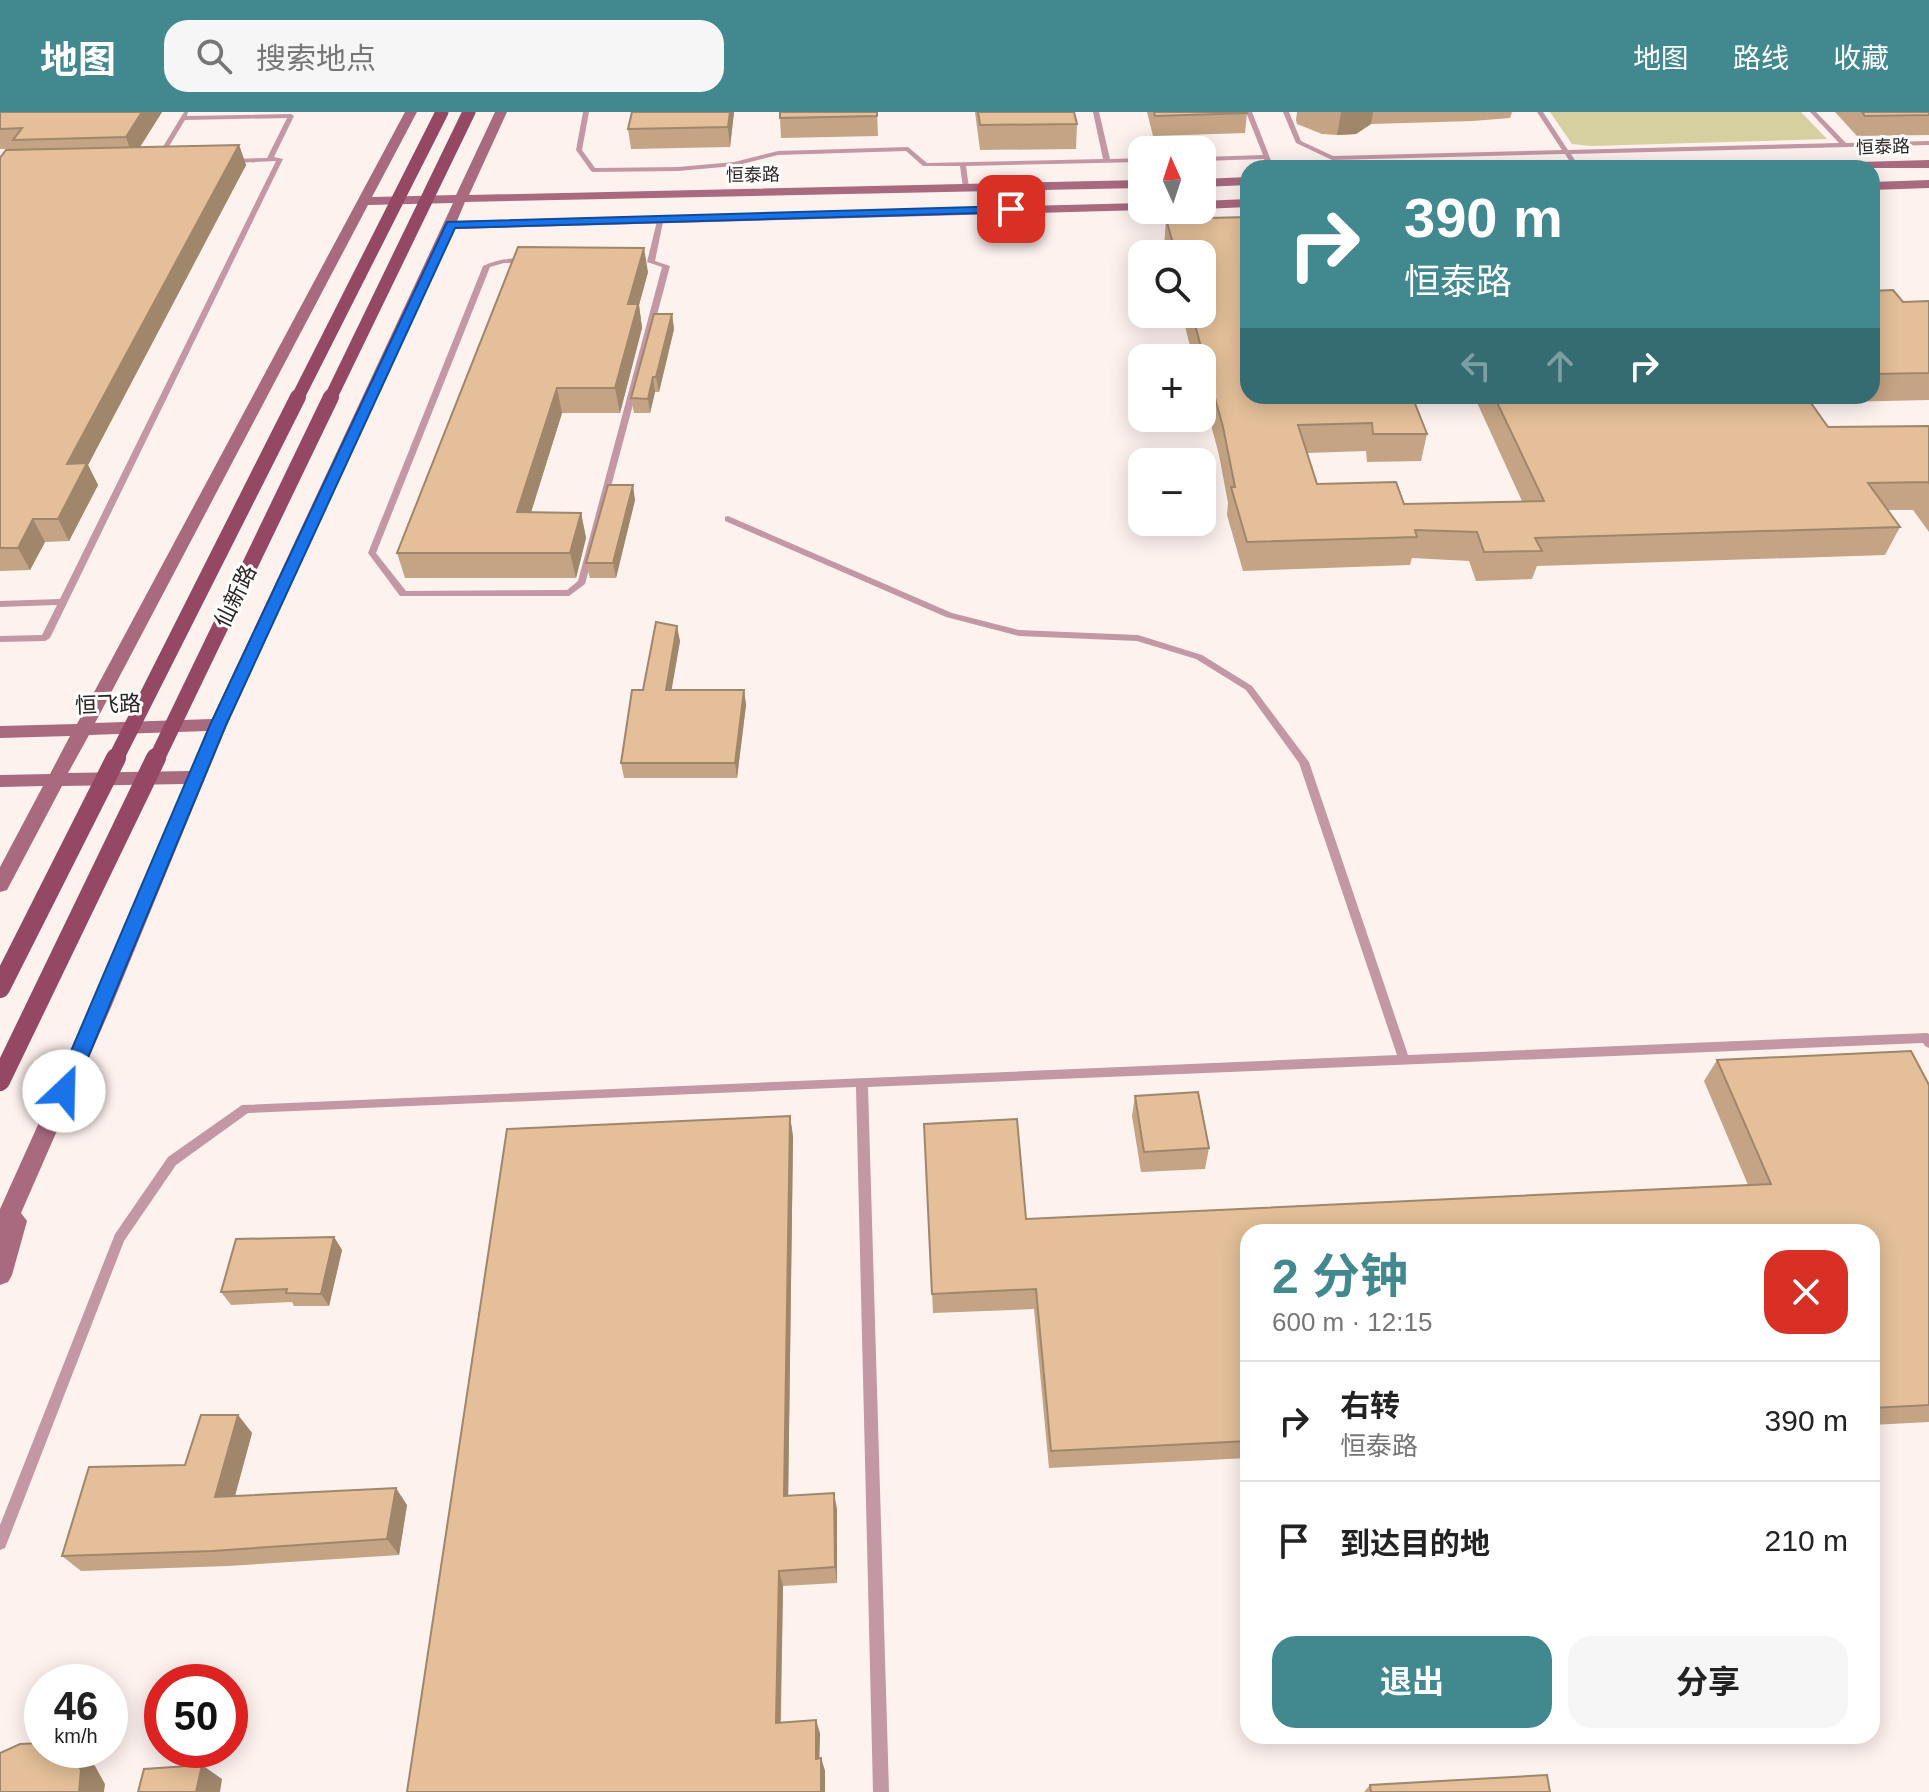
<!DOCTYPE html>
<html lang="zh">
<head>
<meta charset="utf-8">
<style>
  body { margin:0; font-family:Arial,"Noto Sans SC",sans-serif; background:#f6f6f6; color:#222; height:100vh; display:flex; flex-direction:column; font-size:30px; white-space:nowrap }
  * { box-sizing:border-box; margin:0 }
  p { font-size:26px; color:#767676 }
  .icon { flex:none; width:44px; height:44px; fill:none; stroke:currentColor; stroke-width:2; stroke-linecap:round; stroke-linejoin:round }
  .map { position:relative; flex:1; overflow:hidden }
  .panel { position:absolute; left:1240px; top:1112px; width:640px; height:520px; display:flex; flex-direction:column; background:#fff; border-radius:24px; box-shadow:0 4px 20px #0003 }
  .panel>* { flex:none }
  .guide { position:absolute; left:1240px; top:48px; width:640px; height:244px; border-radius:24px; box-shadow:0 4px 20px #0003; background:#41888f; color:#fff; overflow:hidden }
  .needle { width:52px; rotate:357deg }
  .fabs { position:absolute; left:1128px; top:24px; display:grid; gap:16px }
  .fabs a { display:grid; place-items:center; width:88px; height:88px; border-radius:16px; background:#fff; box-shadow:0 4px 20px #0003; font-size:40px }
  .speed { position:absolute; left:24px; top:1552px; display:flex; gap:16px; font-size:40px; font-weight:700; text-align:center }
  .speed>* { display:grid; place-content:center; width:104px; height:104px; border-radius:50%; background:#fff; box-shadow:0 4px 20px #0003; line-height:1 }
  .speed small { font-size:20px; font-weight:400 }
  .speed .limit { border:12px solid #d22; background:#fff; color:#111 }
  .pin { position:absolute; display:grid; place-items:center; width:68px; height:68px; color:#fff; margin:-34px; border-radius:16px; box-shadow:0 4px 12px #0006 }
  .me { position:absolute; width:88px; margin:-44px; rotate:24deg; stroke-linejoin:round; filter:drop-shadow(0 0 6px #0008) }
  .turn { display:flex; align-items:center; gap:28px; height:168px; padding:0 32px; font-size:36px }
  .turn .icon { width:104px; height:104px; stroke-width:2.5 }
  .turn b { display:block; font-size:56px; line-height:68px }
  .lanes { display:flex; align-items:center; height:76px; padding:0 32px; background:#0003; justify-content:center; gap:40px; direction:ltr }
  .lanes .off { opacity:.35 }
  .round { display:grid; place-items:center; flex:none; width:84px; height:84px; border-radius:24px; background:#f6f6f6 }
  .head { display:flex; align-items:center; justify-content:space-between; height:136px; padding:0 32px }
  h1 { font-size:48px; font-weight:700; line-height:60px; color:#41888f }
  .action { display:flex; gap:16px; margin-top:auto; padding:16px 32px }
  .action a { flex:1; height:92px; border-radius:24px; background:#41888f; color:#fff; font-size:32px; font-weight:700; line-height:92px; text-align:center }
  .action a+a { background:#f6f6f6; color:#222 }
  ul { padding:0; list-style:none }
  li { display:flex; align-items:center; gap:24px; height:120px; padding:0 32px; border-top:2px solid #e0e0e0 }
  li div { flex:1 }
  li b { display:block; font-size:30px }
  li em { font-style:normal }
  header { display:flex; align-items:center; gap:48px; box-sizing:border-box; height:112px; padding:0 40px; background:#41888f; color:#fff }
  header strong { font-size:38px }
  nav { display:flex; gap:44px; margin-inline-start:auto; font-size:28px }
  .search { width:560px; height:72px; background:#f6f6f6; display:flex; align-items:center; gap:20px; box-sizing:border-box; padding:0 28px; border-radius:24px; color:#767676; font-size:30px }
  .map>svg:first-child { display:block }
</style>
</head>
<body>
<header>
<strong>地图</strong>
<div class="search"><svg class="icon" aria-label="search" viewBox="0 0 24 24"><circle cx="10" cy="10" r="6"/><path d="M15 15l6 6"/></svg>搜索地点</div>
<nav><a>地图</a><a>路线</a><a>收藏</a></nav>
</header>
<div class="map">
<svg width="1929" height="1680" viewBox="0 0 1929 1680">
  <rect width="100%" height="100%" fill="#fef2ef"/>
  <!-- green -->
  <path fill="#d6d0a0" d="M1550,0h251l26,27 -236,7 -19,-2z"/>
  <g fill="none" stroke-linecap="round" stroke-linejoin="round">
    <!-- lane -->
    <g fill="#c497a5" fill-rule="evenodd">
      <path d="M184,0h4l-1,4 104,-2 3,2 -20,41 9,2 -233,479 -5,3 -45,1v-6l42,-1 15,-30 -57,2v-6l60,-2 216,-438 -44,2 -3,-2 3,-2 35,-1 20,-40 -102,2 -25,41h-4l-1,-1z"/>
      <path d="M583,0h6l-7,38 13,18 83,-1 56,-5 44,-11 130,-4 19,16 176,-4 -10,-47h6l11,47 32,-1v4l-176,4 3,22 -3,2 -3,-2 -3,-22h-37l-17,-15 -128,4 -44,11 -56,5 -85,1 -2,-1 -15,-21z"/>
      <path d="M1246,0h6l22,56h-6l-4,-9 -62,2v-4l61,-2z"/>
      <path d="M1283,0h6l12,29 32,15 229,-6 -25,-38h6l25,38 271,-7 -29,-31h6l30,31 83,-2v4l-358,9 9,14h-6l-9,-14 -233,6 -36,-17z"/>
      <path d="M661,103l3,2 -9,44 15,5 -85,318 -16,12h-169l-32,-43 115,-287c14,-7 32,-10 47,-5l-4,2h-22l-14,4 -114,286 30,38 161,-1 11,-9 84,-314 -15,-5 11,-45z"/>
      <path d="M728,404l224,97 67,17 119,5 64,20 50,31 57,76 99,293 519,-22 2,1v14l-4,-2 -2,-3 -1055,44 21,705h-16l-17,-705 -608,26 -72,52 -52,76 -117,302 -2,5 -5,2v-25l115,-291 53,-77 74,-52 1155,-50 -98,-292 -53,-73 -50,-31 -59,-18 -118,-5 -73,-19 -221,-96v-4z"/>
    </g>
    <!-- secondary -->
    <g fill="#a9697f" fill-rule="evenodd">
      <path d="M405,0h12l-45,85 84,-2 39,-83h12l-38,83 673,-15v8l-677,14 -8,19 685,-18v7h3l-692,19 -226,496 -115,280 -91,208 6,8 -15,54 -4,7 -8,3v-76l92,-204 93,-221 -123,2 -55,104 -7,2v-25l43,-81 -43,1v-12l50,-1 20,-38 -70,2v-12l77,-2zM453,91l-241,516 -117,4 273,-518zM207,619l-17,40 -122,2 21,-38z"/>
      <path d="M1929,48v8h-146l6,-4z"/>
      <path d="M1248,65v8l-46,2v-8z"/>
      <path d="M1929,68v8l-57,2v-8z"/>
      <path d="M1248,87v8l-46,2v-8z"/>
    </g>
    <!-- primary-bridge-far2 -->
    <g stroke="#944864" stroke-width="13">
      <path d="M297,287l145,-287"/>
      <path d="M330,287l139,-287"/>
    </g>
    <!-- primary-bridge-far1 -->
    <g stroke="#944864" stroke-width="16">
      <path d="M115,648l183,-363"/>
      <path d="M156,648l175,-363"/>
    </g>
    <!-- primary-bridge -->
    <g stroke="#944864" stroke-width="20">
      <path d="M0,876l116,-230"/>
      <path d="M0,969l156,-323"/>
    </g>
  </g>
  <!-- wall -->
  <g fill="#c4a484">
    <path d="M0,0h162l-22,35 99,-2 7,20 -158,300 10,20 -29,56 -24,1 -15,28 -30,1v-413l18,-8 -1,-1h-17z"/>
    <path d="M734,0l-4,35 -99,2 -3,-20z"/>
    <path d="M877,0l1,24 -97,2 -1,-20z"/>
    <path d="M975,0h99l3,12 -1,25 -96,1z"/>
    <path d="M1147,0h100v1l-2,20 -92,3z"/>
    <path d="M1297,0h215l-2,6 -37,3 -102,3 -15,10 -19,1 -15,-1 -25,-10 -1,-4z"/>
    <path d="M1835,0h94v23l-72,1z"/>
    <path d="M1166,107l261,215 -6,27 -54,1 -1,-11 -59,2 10,31 87,20 118,-3 -48,-105h332l22,31 101,-1v106l-16,-22h-25l12,17 -15,28 -348,11 -5,13 -56,2 -7,-20 -57,-3 -2,7 -167,6 -16,-56 1,-12 -9,-48 -17,-64v-33h-9l-11,-44h20v-60h-36l-2,-8z"/>
    <path d="M648,160l-9,33 3,23 -22,85h-58l-31,99 50,1 5,25 -10,40h-171l-8,-25z"/>
    <path d="M1872,179l31,11 26,-1v99l-87,2 -5,-6h35z"/>
    <path d="M672,202l2,15 -15,63h-4l-5,21h-16l-3,-15z"/>
    <path d="M635,388l-19,78h-26l-4,-15z"/>
    <path d="M680,529l-9,49h73l2,15 -9,73h-113l-3,-15 22,-73z"/>
    <path d="M1717,948l212,25v337l-57,3v-193h-624v226l-199,10 -15,-159 -101,4 -9,-189 102,95 722,-34 -44,-104z"/>
    <path d="M1135,984l74,52 -4,21 -64,3 -9,-56z"/>
    <path d="M790,1004l3,21 -5,359 49,13v74l-54,3 -2,136 39,11 -1,25h2l4,13v21h-418z"/>
    <path d="M334,1125l8,13 -13,56h-35l-2,-4 -61,3 -10,-13z"/>
    <path d="M238,1303l14,18 -17,63 172,9 -8,50 -171,11 -147,5 -19,-15 123,-91z"/>
    <path d="M1370,1673l180,7h-186z"/>
  </g>
  <!-- shaded-wall -->
  <g fill="#a0866b">
    <path d="M142,0h20l-29,46 -7,-21z"/>
    <path d="M730,0h4l-4,35 -2,-20z"/>
    <path d="M1341,0h32l-2,12 -15,10 -19,1z"/>
    <path d="M239,33l7,20 -158,300 10,20 -29,56 -11,-22 9,-55z"/>
    <path d="M644,136l4,24 -9,33 3,23 -22,85 -5,-25 13,-84z"/>
    <path d="M672,202l2,15 -15,63 -3,-15z"/>
    <path d="M653,265l2,15 -5,21 -2,-14z"/>
    <path d="M557,276l5,25 -39,125 -6,-26z"/>
    <path d="M633,373l2,15 -19,78 -3,-15z"/>
    <path d="M581,401l5,25 -10,40 -6,-25z"/>
    <path d="M33,407l12,23 -15,28 -12,-22z"/>
    <path d="M677,514l3,15 -11,64 -3,-15z"/>
    <path d="M744,578l2,15 -9,73 -2,-15z"/>
    <path d="M790,1004l3,21 -5,375 -4,-16z"/>
    <path d="M334,1125l8,13 -13,56 -8,-12z"/>
    <path d="M238,1303l14,18 -22,81 -15,-17z"/>
    <path d="M396,1376l11,17 -8,50 -12,-16z"/>
    <path d="M834,1381l3,16v74l-2,-16z"/>
    <path d="M779,1459l4,15 -3,150 -4,-13z"/>
    <path d="M816,1608l4,13 -1,38 -3,-12z"/>
    <path d="M70,1639l25,15 10,18 -1,8h-25z"/>
    <path d="M821,1646l4,13v21h-4z"/>
    <path d="M202,1653l20,14 -2,13h-24z"/>
  </g>
  <!-- building -->
  <g fill="#e4bf99" stroke="#a0866b" stroke-width="2">
    <path d="M0,0h142l-16,25 -113,3 9,-12 -22,1z"/>
    <path d="M632,0h98l-2,15 -100,2z"/>
    <path d="M780,0h97v4l-97,2z"/>
    <path d="M978,0h96l3,12 -97,1z"/>
    <path d="M1154,0h93v1l-92,3z"/>
    <path d="M1862,0h67v3l-64,1z"/>
    <path d="M239,33l-172,319 20,-1 -29,56h-25l-15,29h-18v-390l6,-8z"/>
    <path d="M1248,105v179h164l15,38h-54l-1,-11 -74,2 19,59 79,-2 8,22 140,-3 -50,-105h312l22,31 101,-1v57l-1,-1 -60,1 32,44 -365,11 7,13 -58,1 -7,-20 -62,-2 2,7 -170,5 -16,-55h4l-12,-60 -31,-113h10v-60h-26l-10,-35z"/>
    <path d="M518,135l126,1 -16,56h10l-23,84h-58l-40,124 64,1 -11,40h-173z"/>
    <path d="M1893,178l10,12 26,-1v72l-57,1v-83z"/>
    <path d="M654,202h18l-16,63h-3l-5,22 -17,-1z"/>
    <path d="M608,373h25l-20,78h-27z"/>
    <path d="M656,510l21,4 -11,64h78l-9,73h-114l11,-73h11z"/>
    <path d="M1911,939l18,34v320l-57,3v-176h-624v209l-197,10 -15,-162 -104,5 -8,-170 93,-5 9,100 745,-35 -54,-124z"/>
    <path d="M1198,980l11,56 -65,4 -9,-56z"/>
    <path d="M790,1004l-6,380 50,-3 1,74 -56,4 -3,152 40,-3v39l5,-1v34h-414l100,-663z"/>
    <path d="M334,1125l-13,57 -35,-1 1,-4 -66,3 15,-53z"/>
    <path d="M201,1303h37l-23,82 181,-9 -9,51 -175,12 -150,5 27,-89 96,-2z"/>
    <path d="M42,1631v7h26l2,1 11,19 -2,22h-79v-39l20,-9z"/>
    <path d="M202,1653l-6,27h-58l6,-23z"/>
    <path d="M1547,1663l3,17h-179l-1,-7z"/>
  </g>
  <!-- route -->
  <path fill="#1a73e8" stroke="#114b97" stroke-width="2" d="M1011,94l5,3 -1,3 -560,16 -229,497 -152,366 -3,6h-14l-3,-6 156,-366 237,-503z"/>
  <g text-anchor="middle" stroke-width="6" stroke-linejoin="round" paint-order="stroke">
    <!-- far-street labels -->
    <g font-size="18" fill="#2a2321" stroke="#fff">
      <text transform="translate(1883 35) rotate(-2)" y="6">恒泰路</text>
      <text transform="translate(753 63) rotate(-1)" y="6">恒泰路</text>
    </g>
    <!-- street labels -->
    <g font-size="22" fill="#2a2321" stroke="#fff">
      <text transform="translate(235 484) rotate(-64)" y="8">仙新路</text>
      <text transform="translate(108 592) rotate(-2)" y="8">恒飞路</text>
    </g>
  </g>
</svg>
<div class="fabs">
<a><svg class="needle" viewBox="-14 -14 28 28"><path d="M0-13l5 13h-10z" fill="#e53935"/><path d="M0 13l5-13h-10z" fill="#767676"/></svg></a>
<a><svg class="icon" aria-label="search" viewBox="0 0 24 24"><circle cx="10" cy="10" r="6"/><path d="M15 15l6 6"/></svg></a>
<a>+</a>
<a>−</a>
</div>
<div class="speed"><div>46<small>km/h</small></div><div class="limit">50</div></div>
<div class="pin" style="left:1011px;top:97px;background:#d93025"><svg class="icon" aria-label="arrive" viewBox="0 0 24 24"><path d="M6 21V4h12l-3 4 3 4H6"/></svg></div>
<svg class="me" style="left:64px;top:979px" viewBox="-20 -20 40 40"><circle r="19" fill="#fff"/><path d="M0-13L10 11 0 6-10 11z" fill="#1a73e8"/></svg>
<div class="guide">
<div class="turn"><svg class="icon" aria-label="right" viewBox="0 0 24 24"><path d="M7 20v-9h11M14 6l5 5-5 5"/></svg><div><b>390 m</b>恒泰路</div></div>
<div class="lanes"><svg class="icon off" aria-label="left" viewBox="0 0 24 24"><path d="M17 20v-9H6M10 6l-5 5 5 5"/></svg><svg class="icon off" aria-label="ahead" viewBox="0 0 24 24"><path d="M12 20V5M6 11l6-6 6 6"/></svg><svg class="icon" aria-label="right" viewBox="0 0 24 24"><path d="M7 20v-9h11M14 6l5 5-5 5"/></svg></div>
</div>
<section class="panel">
<div class="head"><div><h1>2 分钟</h1><p>600 m · 12:15</p></div><a class="round" style="background:#d93025;color:#fff"><svg class="icon" aria-label="close" viewBox="0 0 24 24"><path d="M6 6l12 12M18 6L6 18"/></svg></a></div>
<ul>
<li><svg class="icon" aria-label="right" viewBox="0 0 24 24"><path d="M7 20v-9h11M14 6l5 5-5 5"/></svg><div><b>右转</b><p>恒泰路</p></div><em>390 m</em></li>
<li><svg class="icon" aria-label="arrive" viewBox="0 0 24 24"><path d="M6 21V4h12l-3 4 3 4H6"/></svg><div><b>到达目的地</b></div><em>210 m</em></li>
</ul>
<div class="action"><a>退出</a><a>分享</a></div>
</section>
</div>
</body>
</html>
